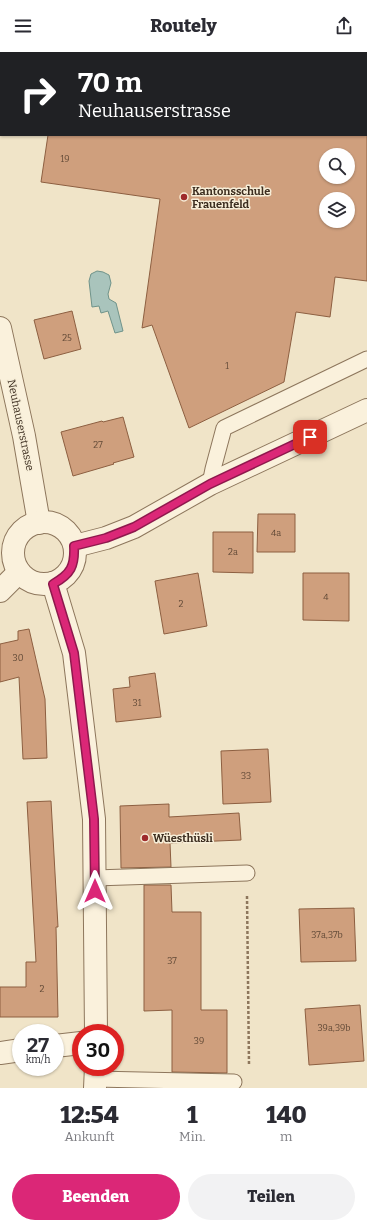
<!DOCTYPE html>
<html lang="de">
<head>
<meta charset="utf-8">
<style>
  body { margin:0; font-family:Bitter,serif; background:#f2f2f3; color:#2b2b33; height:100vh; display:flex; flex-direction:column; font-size:15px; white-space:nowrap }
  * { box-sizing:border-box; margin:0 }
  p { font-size:13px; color:#7c7c81 }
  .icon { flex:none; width:22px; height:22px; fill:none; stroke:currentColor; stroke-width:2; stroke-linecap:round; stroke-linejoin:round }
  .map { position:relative; height:1036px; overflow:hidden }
  .sheet { display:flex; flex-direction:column; background:#fff; flex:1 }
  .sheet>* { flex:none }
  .guide { position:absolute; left:0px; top:0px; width:367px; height:84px; box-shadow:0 1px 3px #0004; background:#202124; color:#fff; overflow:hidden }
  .controls { position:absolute; left:319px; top:96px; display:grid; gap:8px }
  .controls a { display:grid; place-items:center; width:36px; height:36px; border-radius:50%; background:#fff; box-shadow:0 1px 3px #0004; font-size:20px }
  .speed { position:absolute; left:12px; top:972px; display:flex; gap:8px; font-size:20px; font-weight:700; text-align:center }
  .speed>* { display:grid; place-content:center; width:52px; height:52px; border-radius:50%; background:#fff; box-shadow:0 1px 3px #0004; line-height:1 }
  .speed small { font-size:10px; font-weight:400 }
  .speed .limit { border:6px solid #d22; background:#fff; color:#111 }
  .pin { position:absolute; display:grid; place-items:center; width:34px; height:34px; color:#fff; margin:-17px; border-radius:8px; box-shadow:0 2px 6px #0006 }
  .me { position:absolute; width:44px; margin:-22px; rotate:0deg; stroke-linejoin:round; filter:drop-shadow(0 0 3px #0008) }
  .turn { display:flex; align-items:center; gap:14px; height:84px; padding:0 12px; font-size:18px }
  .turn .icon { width:52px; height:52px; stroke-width:2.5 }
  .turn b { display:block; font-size:28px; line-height:34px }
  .eta { display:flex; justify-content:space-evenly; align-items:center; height:68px; text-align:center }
  .eta b { font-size:24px; font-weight:800; line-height:28px }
  .action { display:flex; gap:8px; margin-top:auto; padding:8px 12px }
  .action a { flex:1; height:46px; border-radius:24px; background:#db2777; color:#fff; font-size:16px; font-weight:800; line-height:46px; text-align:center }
  .action a+a { background:#f2f2f3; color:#2b2b33 }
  header { display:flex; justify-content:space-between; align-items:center; height:52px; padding:0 12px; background:#fff; font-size:18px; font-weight:800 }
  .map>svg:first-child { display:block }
</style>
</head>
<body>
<header><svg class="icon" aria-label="menu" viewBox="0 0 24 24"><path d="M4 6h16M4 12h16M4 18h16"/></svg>Routely<svg class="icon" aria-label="share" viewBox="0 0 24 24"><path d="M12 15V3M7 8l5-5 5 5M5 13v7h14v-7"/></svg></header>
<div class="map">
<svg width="367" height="1036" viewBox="0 0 367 1036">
  <rect width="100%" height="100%" fill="#f0e4c8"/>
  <!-- green -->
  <path fill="#c9cf9b" d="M132,0h235v70h-1v-69h-233z"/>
  <!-- water -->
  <path fill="#a9c4bc" stroke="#6f938a" d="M97,219l6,1 6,3 2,8 -3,11 1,5 7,4 7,28 -8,2 -7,-22 -7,2 -2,-7 -7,1 -3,-26 2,-7z"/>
  <!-- building -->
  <g fill="#cf9f7d" stroke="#8d5f41" fill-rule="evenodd">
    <path d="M48,83h319v146l-32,-4 -5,40 -34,-5 -12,70 -95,46 -37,-103 -10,3 18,-129 -119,-17zM326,103h22v22h-22zM326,147h22v22h-22z"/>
    <path d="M72,259l9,38 -37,10 -10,-39z"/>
    <path d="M123,365l11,40 -21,6 1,1 -41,12 -12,-44 41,-11 1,1z"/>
    <path d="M258,462h37v38h-38z"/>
    <path d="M213,480h40v41l-40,-1z"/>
    <path d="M198,521l9,53 -43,8 -9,-53z"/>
    <path d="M303,521h46v48l-46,-1z"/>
    <path d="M29,577l16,70 2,59 -24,1 -4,-82 -19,5v-38l18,-4v-9z"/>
    <path d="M155,621l6,44 -45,5 -3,-33 17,-2 -1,-10z"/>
    <path d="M268,697l3,53 -48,2 -2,-53z"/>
    <path d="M51,749l7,126h-2l2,90h-58v-30h26v-25h10l-9,-160z"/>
    <path d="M169,752v13l70,-4 2,27 -71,3 1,24 -50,1 -1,-62z"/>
    <path d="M144,833h27l1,27h29v98h26v63l-55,-1v-62l-28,1z"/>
    <path d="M354,856l2,53 -55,1 -2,-53z"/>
    <path d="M360,953l4,56 -55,4 -4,-56z"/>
  </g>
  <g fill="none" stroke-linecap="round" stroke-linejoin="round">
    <!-- service casing -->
    <g stroke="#8d765c" stroke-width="17">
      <g id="service">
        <path d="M210,432l3,-15 11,-41 143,-69"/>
        <path d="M95,826l152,-5"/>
        <path d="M95,1027l139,3"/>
      </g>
    </g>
    <!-- minor casing -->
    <g stroke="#8d765c" stroke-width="24">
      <g id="minor">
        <path d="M0,276l24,108 15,87"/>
        <circle cx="44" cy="501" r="31"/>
        <path d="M75,494l31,-8 28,-11 76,-43 157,-74"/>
        <path d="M53,531l21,70 20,166 2,214"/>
        <path d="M0,539l19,-19"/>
        <path d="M55,994l26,-3"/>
        <path d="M0,1001l21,-3"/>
        <path d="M95,1036l1,-21"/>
      </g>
    </g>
    <!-- path -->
    <g stroke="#8d765c" stroke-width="2.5" stroke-dasharray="3 2" stroke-linecap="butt">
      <path d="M74,1v-1"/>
      <path d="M0,7l1,1"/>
      <path d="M247,844l2,169"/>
    </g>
    <!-- service -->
    <use href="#service" stroke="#faf1dc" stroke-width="15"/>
    <!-- minor -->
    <use href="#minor" stroke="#faf1dc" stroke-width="22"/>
  </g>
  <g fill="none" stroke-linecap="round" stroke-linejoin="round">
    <!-- route casing -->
    <g stroke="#8e194d" stroke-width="10">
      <path id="route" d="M95,839l-1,-72 -20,-166 -21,-69c18,-10 22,-18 21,-38l32,-8 28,-11 76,-43 100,-47"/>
    </g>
    <!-- route -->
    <use href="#route" stroke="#db2777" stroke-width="7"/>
  </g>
  <!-- markers -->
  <g fill="#9e2a2b" stroke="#f7eed8" stroke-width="1.5">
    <circle cx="184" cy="145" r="4"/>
    <circle cx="145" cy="786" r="4"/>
  </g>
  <g text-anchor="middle" stroke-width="3" stroke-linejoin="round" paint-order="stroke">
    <!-- number labels -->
    <g font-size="9" fill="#624a37">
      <text x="65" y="110">19</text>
      <text x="67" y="289">25</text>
      <text x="227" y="317">1</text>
      <text x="98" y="396">27</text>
      <text x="276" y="484">4a</text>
      <text x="233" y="503">2a</text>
      <text x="326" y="548">4</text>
      <text x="181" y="555">2</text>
      <text x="18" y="609">30</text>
      <text x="137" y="654">31</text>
      <text x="246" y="727">33</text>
      <text x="327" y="886">37a,37b</text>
      <text x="172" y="912">37</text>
      <text x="42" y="940">2</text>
      <text x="334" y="979">39a,39b</text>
      <text x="199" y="992">39</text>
    </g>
    <!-- poi labels -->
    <g font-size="11" font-weight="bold" fill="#3d2e20" stroke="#f7eed8" text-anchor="start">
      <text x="192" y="143">Kantonsschule<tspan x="192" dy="13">Frauenfeld</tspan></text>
      <text x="153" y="790">Wüesthüsli</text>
    </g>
    <!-- street labels -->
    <g font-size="11" fill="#3d2e20" stroke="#f7eed8">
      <text transform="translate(21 373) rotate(78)" y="4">Neuhauserstrasse</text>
    </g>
  </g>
</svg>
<div class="controls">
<a><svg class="icon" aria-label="search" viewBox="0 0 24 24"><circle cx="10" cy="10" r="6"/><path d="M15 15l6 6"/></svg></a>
<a><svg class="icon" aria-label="layers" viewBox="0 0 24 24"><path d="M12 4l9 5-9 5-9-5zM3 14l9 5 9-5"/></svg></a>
</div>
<div class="speed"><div>27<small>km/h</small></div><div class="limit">30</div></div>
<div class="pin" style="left:310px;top:385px;background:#d93025"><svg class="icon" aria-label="arrive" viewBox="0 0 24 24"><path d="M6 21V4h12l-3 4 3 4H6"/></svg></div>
<svg class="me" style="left:95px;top:839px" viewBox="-20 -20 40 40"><path d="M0-17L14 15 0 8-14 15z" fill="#db2777" stroke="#fff" stroke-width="4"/></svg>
<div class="guide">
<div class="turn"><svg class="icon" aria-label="right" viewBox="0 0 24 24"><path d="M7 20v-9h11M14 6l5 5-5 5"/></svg><div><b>70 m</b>Neuhauserstrasse</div></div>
</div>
</div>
<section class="sheet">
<div class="eta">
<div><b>12:54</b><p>Ankunft</p></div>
<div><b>1</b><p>Min.</p></div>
<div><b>140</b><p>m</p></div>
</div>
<div class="action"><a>Beenden</a><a>Teilen</a></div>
</section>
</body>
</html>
